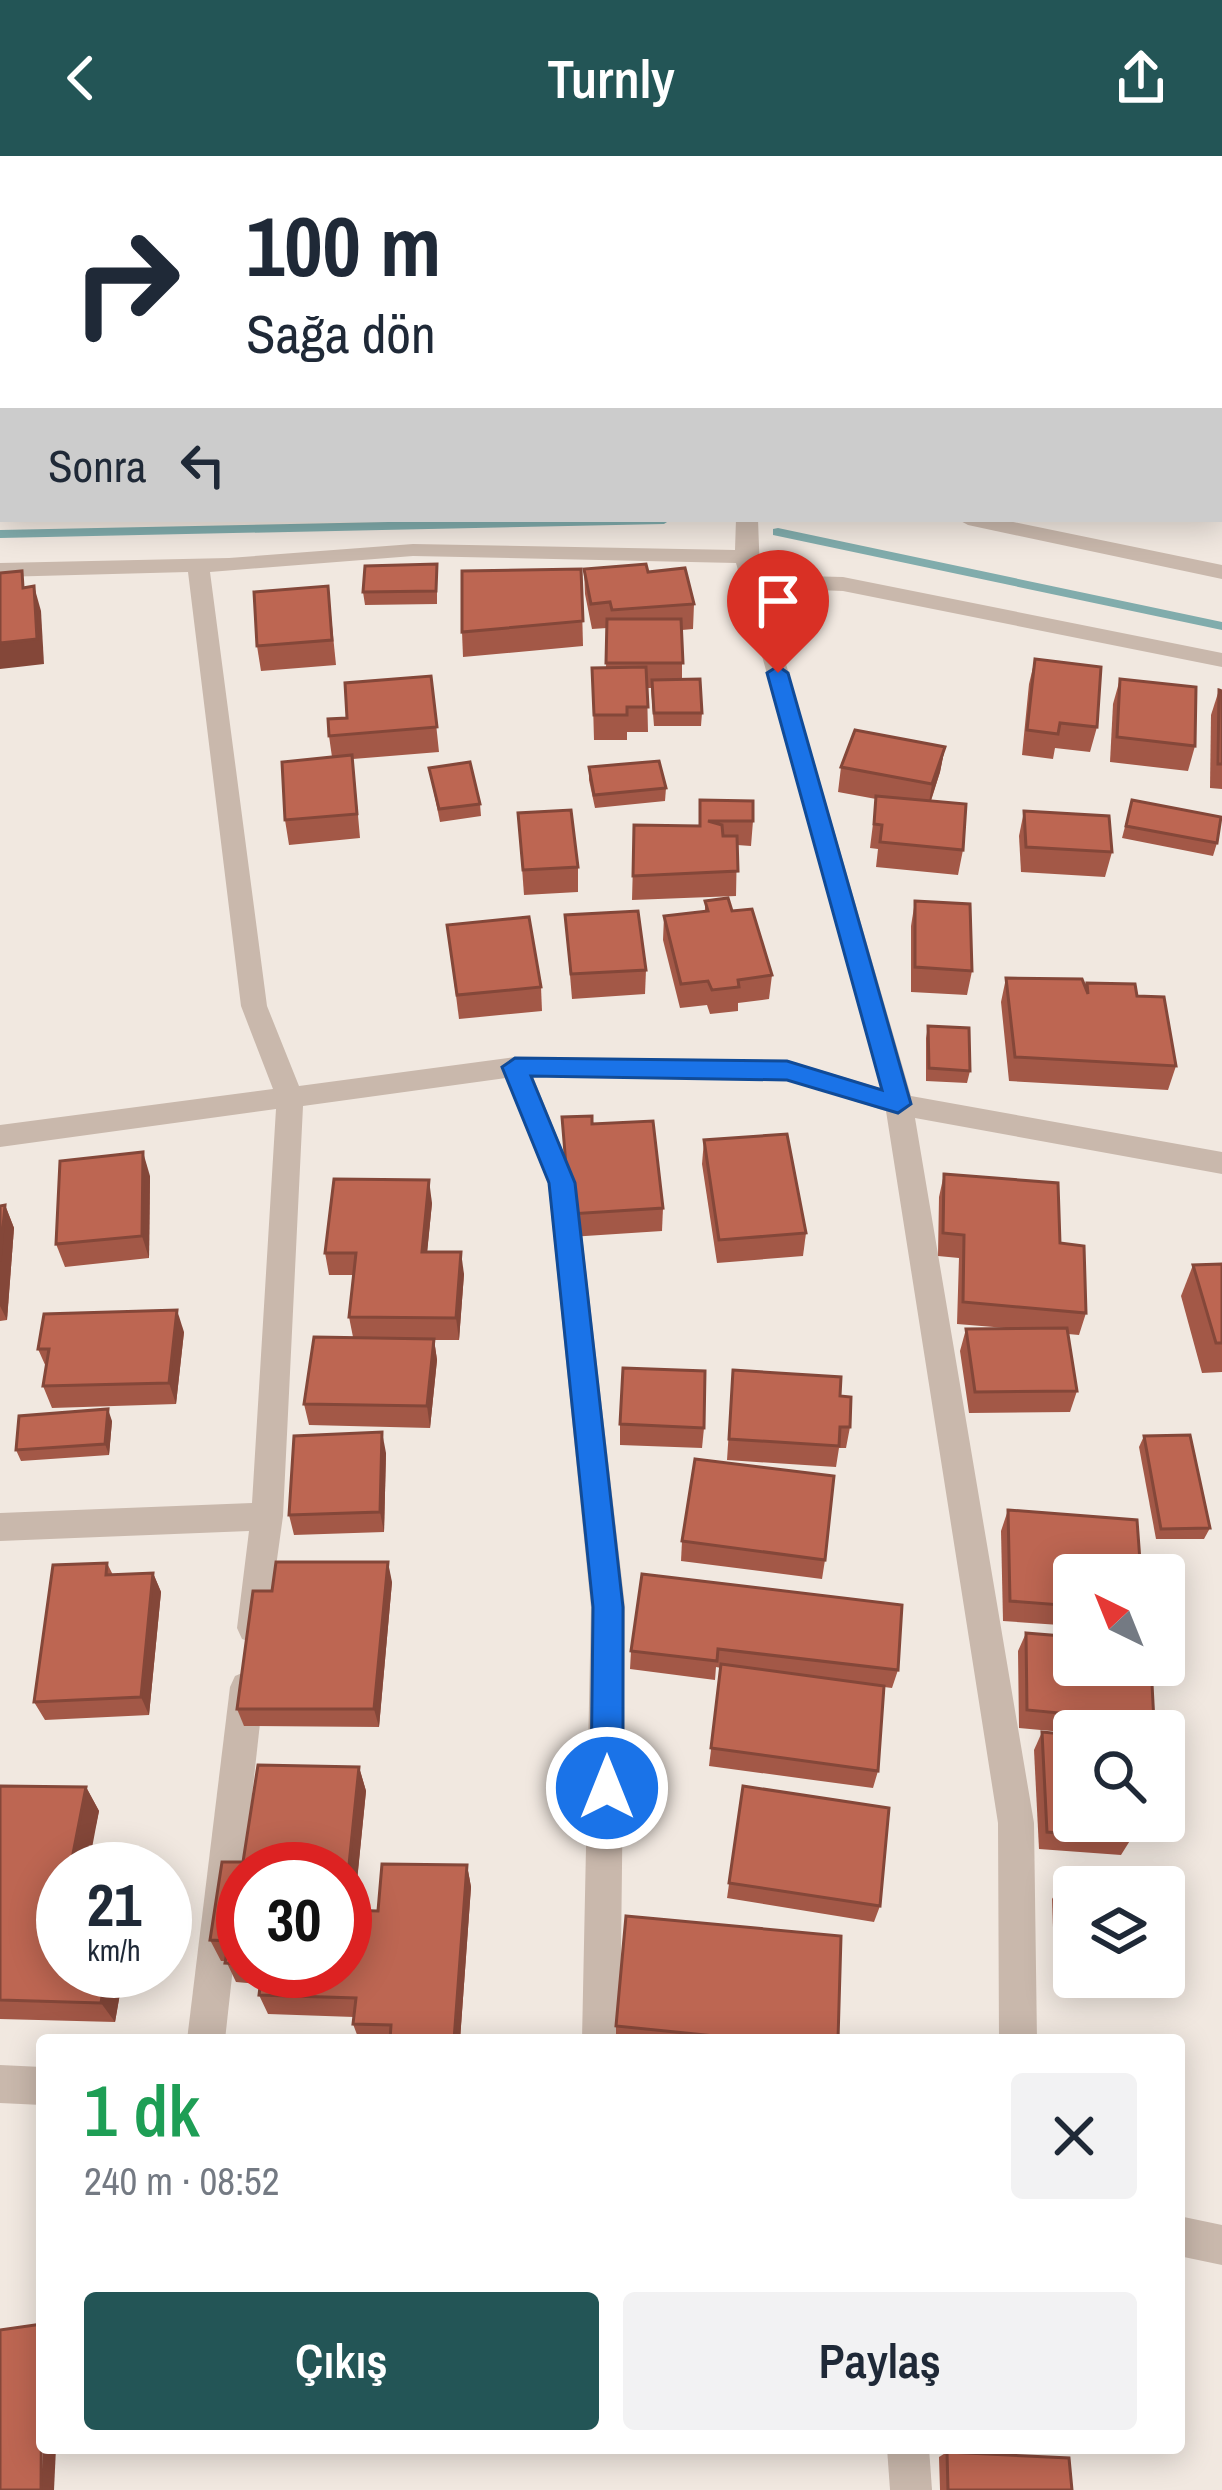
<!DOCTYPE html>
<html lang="tr">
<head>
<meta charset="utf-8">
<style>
  body { margin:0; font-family:"Archivo Narrow",sans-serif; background:#f2f2f3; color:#1f2937; height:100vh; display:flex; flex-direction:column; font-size:45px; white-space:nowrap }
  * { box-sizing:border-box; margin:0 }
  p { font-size:39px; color:#747a83 }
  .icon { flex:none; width:66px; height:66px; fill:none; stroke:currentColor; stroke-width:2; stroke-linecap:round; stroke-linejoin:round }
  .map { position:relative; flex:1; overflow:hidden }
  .side { position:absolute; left:36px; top:1878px; width:1149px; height:420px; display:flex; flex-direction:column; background:#fff; border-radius:12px; box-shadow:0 6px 30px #0003 }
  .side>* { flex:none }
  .banner { position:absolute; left:0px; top:0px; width:1224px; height:366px; box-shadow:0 6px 30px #0003; background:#fff; color:#1f2937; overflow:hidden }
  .needle { width:78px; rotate:317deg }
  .fabs { position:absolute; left:1053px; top:1398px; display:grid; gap:24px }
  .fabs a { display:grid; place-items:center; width:132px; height:132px; border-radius:12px; background:#fff; box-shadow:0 6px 30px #0003; font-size:60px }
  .speed { position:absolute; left:36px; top:1686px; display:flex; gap:24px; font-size:60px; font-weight:700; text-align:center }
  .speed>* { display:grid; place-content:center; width:156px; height:156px; border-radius:50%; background:#fff; box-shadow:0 6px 30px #0003; line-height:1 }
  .speed small { font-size:30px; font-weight:400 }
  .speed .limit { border:18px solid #d22; background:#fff; color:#111 }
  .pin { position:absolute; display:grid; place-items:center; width:102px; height:102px; color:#fff; margin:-123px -51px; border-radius:50% 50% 50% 0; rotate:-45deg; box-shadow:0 0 12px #0007 }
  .pin .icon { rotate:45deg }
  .me { position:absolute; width:132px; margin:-66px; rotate:0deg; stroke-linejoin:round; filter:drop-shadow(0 0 9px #0008) }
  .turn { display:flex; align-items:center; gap:42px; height:252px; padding:0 48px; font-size:54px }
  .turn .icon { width:156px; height:156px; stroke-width:2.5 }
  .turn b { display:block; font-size:84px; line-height:102px }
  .then { display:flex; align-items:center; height:114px; padding:0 48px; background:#0003; gap:24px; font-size:45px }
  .round { display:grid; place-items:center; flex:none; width:126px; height:126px; border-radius:12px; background:#f2f2f3 }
  .headline { display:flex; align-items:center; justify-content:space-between; height:204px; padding:0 48px }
  h1 { font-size:72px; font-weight:600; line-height:90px; color:#1e9e55 }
  .action { display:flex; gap:24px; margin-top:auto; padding:24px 48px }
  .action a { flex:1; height:138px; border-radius:12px; background:#235556; color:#fff; font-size:48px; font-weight:600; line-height:138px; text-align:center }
  .action a+a { background:#f2f2f3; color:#1f2937 }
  header { display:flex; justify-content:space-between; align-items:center; height:156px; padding:0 48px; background:#235556; color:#fff; font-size:54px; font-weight:600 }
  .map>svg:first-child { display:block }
</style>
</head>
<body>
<header><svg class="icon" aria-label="back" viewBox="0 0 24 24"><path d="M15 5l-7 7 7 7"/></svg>Turnly<svg class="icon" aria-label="share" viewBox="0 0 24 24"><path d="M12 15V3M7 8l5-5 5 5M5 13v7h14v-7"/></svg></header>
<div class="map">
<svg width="1222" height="2334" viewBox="0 0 1222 2334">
  <rect width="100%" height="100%" fill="#f1e8e0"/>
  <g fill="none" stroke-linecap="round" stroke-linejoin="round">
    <!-- stream -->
    <g fill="#81acac" fill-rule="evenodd">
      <path d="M529,363l141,1 -6,4 -664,14v-8z"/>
      <path d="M778,372l444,94v8l-449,-95v-6z"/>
    </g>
    <!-- minor -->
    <g fill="#c9b8ac" fill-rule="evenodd">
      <path d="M286,0h70l-72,3z"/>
      <path d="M610,0h18l1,3h-18z"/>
      <path d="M933,0h19l2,3h-19z"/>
      <path d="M0,3h4l-1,10h-3z"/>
      <rect x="1221" y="8" width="1" height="10"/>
      <rect x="1221" y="122" width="1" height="12"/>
      <rect x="0" y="326" width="3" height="12"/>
      <path d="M736,363h22l2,56 83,2 379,76v14l-379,-76 -79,-3 147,508 311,56v22l-307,-56 119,705 3,217h-38l-1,-217 -112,-712 -99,-31 -254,-3 43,106 49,424 -5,433h-38l9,-433 -43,-424 -42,-105 -203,28 -20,410 -17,123 -12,4 -12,-4 -5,-11 12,-97 -249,10v-28l252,-10 24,-394 -276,38v-22l273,-36 -32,-83 -53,-434 -188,5v-14l229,-5 184,-14 322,6zM413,400l323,7 147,526 -96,-29 -272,-3 -216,29 -32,-80 -57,-434z"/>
      <path d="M957,363h42l223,46v14l-254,-54z"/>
      <path d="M247,1515l12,5 5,11 -39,353h-38l43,-353 5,-11z"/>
      <path d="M0,1909l42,2v38l-42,-2z"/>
      <path d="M1179,2060l43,9v40l-43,-9z"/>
      <path d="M887,2292h42l3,42h-42z"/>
    </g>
  </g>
  <!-- wall -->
  <g fill="#a35847" fill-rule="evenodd">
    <path d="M833,0h54v2l-13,1h-40z"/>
    <path d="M437,408v40l-72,1 -2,-13z"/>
    <path d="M581,413l2,77 -120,11 -1,-25z"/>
    <path d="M584,413l64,3 46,32 -1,25 -11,1v49l20,34 -1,13h-47l-3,-38h-4l1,44h-21v8h-33l-2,-72h14l1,-40 -15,1 -7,-35z"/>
    <path d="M328,430l8,79 -75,6 -4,-25z"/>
    <path d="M1035,503l62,68 -7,25 -35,-4 -2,11 -31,-4 7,-71z"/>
    <path d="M431,520l8,76 -86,7 7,79 -71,7 -4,-25 47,-63 -3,-21z"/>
    <path d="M1120,523l75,67 -7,25 -78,-9 3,-58z"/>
    <path d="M1219,534l3,1v98l-12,-1 1,-73z"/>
    <path d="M945,591l-5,25 -9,29 32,49 -5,25 -82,-8 2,-18 -8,-1 6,-49 -38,-7 3,-25z"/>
    <path d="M589,611l77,21 -1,13 -70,7 -6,-28z"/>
    <path d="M429,612l51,36 1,12 -41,6z"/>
    <path d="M700,644l53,21 -2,25 -14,-1 -1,51 -104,4 2,-75 65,1z"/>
    <path d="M1132,644l85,43 -4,13 -91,-18z"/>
    <path d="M1024,655l88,41 -7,25 -84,-5 -2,-36z"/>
    <path d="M518,657l60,54v25l-54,3z"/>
    <path d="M705,745l27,10 40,64 -3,24 -31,4v8l-28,3 -3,-9 -27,3 -17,-68 1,-24 41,-4z"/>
    <path d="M915,745l57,70 -5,24 -56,-3v-66z"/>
    <path d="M565,759l81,55 -1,24 -73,5z"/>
    <path d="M447,769l94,62 1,24 -83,8z"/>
    <path d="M1006,822l79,10 2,-5 50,13 39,70 -8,24 -159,-9 -8,-79z"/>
    <path d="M928,870l42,45 -3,12 -41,-2v-43z"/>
    <path d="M562,961l30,7 71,84 -1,23 -92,6z"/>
    <path d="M704,984l102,93 -3,23 -86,7 -15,-99z"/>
    <path d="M944,1018l116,69 26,70 -7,22 -11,-1 9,57 -7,21 -101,1 -9,-62 6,-22 40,-1 -49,-4 2,-66 -21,-2 1,-59z"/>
    <path d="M150,1020l-1,82 -84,9 -9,-23z"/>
    <path d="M432,1047l-5,49 37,22 -5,66h-25l3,20 -7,68 -121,-3 -5,-21 49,-67 -4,-20 5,-42h-25l-4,-22z"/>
    <path d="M5,1049l9,23 -7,92 -7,1v-115z"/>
    <path d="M1222,1108v108l-20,1 -21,-77 12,-31z"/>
    <path d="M184,1176l-8,72 -124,4 -9,-22 3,-19 -8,-18z"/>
    <path d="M733,1214l107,26 10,31 -4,21h-7l-3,19 -109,-7z"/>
    <path d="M112,1265l-3,34 -88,6 -5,-11z"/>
    <path d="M620,1268l84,4 -2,20 -82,-3z"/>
    <path d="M1144,1280l66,92 -6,11h-48l-17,-92z"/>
    <path d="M386,1297l-2,79 -90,3 -5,-20z"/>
    <path d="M1008,1354l66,65v51l-71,-5 -2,-90z"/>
    <path d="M682,1385l143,19 -3,19 -141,-18z"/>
    <path d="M107,1407l6,12 40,-2 8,19 -12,123 -104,5 -11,-18z"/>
    <path d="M642,1418l256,96 -6,18 -8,-1 -6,84 -5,17 -164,-22 12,-98 -5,-1 -1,13 -85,-11 1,-18z"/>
    <path d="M392,1426l-13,145 -135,-1 -7,-17z"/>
    <path d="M1026,1477l128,89 -5,9h-75v2l-55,-5 -1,-77z"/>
    <path d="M1042,1576l89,107 -10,16 -82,-6 -5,-99z"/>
    <path d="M359,1611l7,24 -12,119 24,1 89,-46 4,22 -11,153h-101l-6,-16 1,-7 -86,-3 -9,-19 1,-11 -24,-2 -10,-21h-5l-11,-21 33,-78zM243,1713l102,102h-102z"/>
    <path d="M0,1630l86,1 13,24 -36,160h51l8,11 -7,40 -115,-3z"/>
    <path d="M743,1630l137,120 -6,16 -147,-24z"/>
    <path d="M1057,1735l17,1v66l-20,-2 -2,-57z"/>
    <path d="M616,1870l222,14h-222z"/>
    <path d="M947,2296l125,38h-132l-1,-33z"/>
  </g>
  <!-- shaded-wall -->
  <g fill="#844739">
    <path d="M1101,0h54l-1,3h-53z"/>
    <path d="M34,430l7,25 3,53 -44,5v-26z"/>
    <path d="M945,591l-5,25 -12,37 4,-25z"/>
    <path d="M143,996l7,24 -1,82 -7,-22z"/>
    <path d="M429,1024l3,23 -7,71 -3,-22z"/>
    <path d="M5,1049l9,23 -7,92 -7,-14v-45z"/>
    <path d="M461,1096l3,22 -5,66 -3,-22z"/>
    <path d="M177,1154l7,22 -8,72 -7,-21z"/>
    <path d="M434,1183l3,21 -7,68 -3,-22z"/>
    <path d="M108,1253l4,12 -3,34 -4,-11z"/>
    <path d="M382,1276l4,21 -2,79 -4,-20z"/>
    <path d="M388,1406l4,20 -13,145 -5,-18z"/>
    <path d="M153,1417l8,19 -12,123 -8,-18z"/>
    <path d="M359,1611l7,24 -14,140 -7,-19z"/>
    <path d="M86,1631l13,24 -11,58h-18z"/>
    <path d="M467,1709l4,22 -11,153h-6z"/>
    <path d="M106,1815h8l8,11 -7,40 -14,-19z"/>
    <path d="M43,2292h13l-2,42h-13z"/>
  </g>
  <!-- building -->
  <g fill="#bd6652" stroke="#844739" stroke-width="3">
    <path d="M150,0v3h-52z"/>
    <rect x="389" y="0" width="20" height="3"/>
    <path d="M452,0h3l1,3h-35z"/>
    <path d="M509,0h51l1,3h-51z"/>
    <path d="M3,16v23h-3v-22z"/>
    <rect x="0" y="293" width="3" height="17"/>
    <path d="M437,408l-1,27 -73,1 2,-26z"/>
    <path d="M646,408l2,8 37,-4 9,36 -82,6 -2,-8 -19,2 -7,-35z"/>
    <path d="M581,413l2,52 -121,11v-61z"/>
    <path d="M22,415l1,17 11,-2 3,53 -37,4v-70z"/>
    <path d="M328,430l4,54 -75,6 -3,-54z"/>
    <path d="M607,463h74l2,44h-77z"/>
    <path d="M1035,503l66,8 -4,60 -37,-4 -2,11 -31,-4z"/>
    <path d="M646,511l2,40h-21v8h-33l-2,-47z"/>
    <path d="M431,520l6,51 -108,9 -1,-17 19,-1 -2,-35z"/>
    <path d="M700,523l2,34h-48l-2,-33z"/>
    <path d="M1120,523l76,8 -1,59 -78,-9z"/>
    <path d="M1219,534l3,1v73h-4z"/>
    <path d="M855,574l90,17 -13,37 -91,-17z"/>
    <path d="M352,599l5,59 -72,6 -3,-58z"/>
    <path d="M659,605l7,27 -72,7 -5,-28z"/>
    <path d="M470,606l10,42 -41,5 -10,-41z"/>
    <path d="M876,640l90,8 -3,46 -83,-8 2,-17 -8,-1z"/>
    <path d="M700,644l53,1v20h-45l14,4 1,11h14l1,35 -105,5 1,-51 66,1z"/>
    <path d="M1132,644l89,17 -4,26 -91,-17z"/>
    <path d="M571,654l7,57 -55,3 -5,-57z"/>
    <path d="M1024,655l85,5 3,36 -86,-5z"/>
    <path d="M728,742l4,13 20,-2 20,66 -34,5 1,7 -27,3 -4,-9 -27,3 -17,-68 44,-5 -3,-10z"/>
    <path d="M915,745l55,3 2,67 -57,-4z"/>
    <path d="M638,755l8,59 -75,4 -6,-59z"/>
    <path d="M529,761l12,70 -84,8 -10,-70z"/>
    <path d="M1006,822l76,1 6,15 -1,-11 48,1 2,12 27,1 12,69 -161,-9z"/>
    <path d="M928,870l41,2 1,43 -41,-3z"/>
    <path d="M592,960v8l61,-3 10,87 -93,6 -8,-97z"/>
    <path d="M787,978l19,99 -87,7 -15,-100z"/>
    <path d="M143,996l-1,84 -86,8 4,-83z"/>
    <path d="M944,1018l114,9 2,60 24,3 2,67 -123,-11 1,-67 -21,-2z"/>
    <path d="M334,1023l95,1 -7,72h39l-5,66 -107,-1 7,-64h-31z"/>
    <path d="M5,1049l-5,56v-55z"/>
    <path d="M1222,1108v79h-6l-23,-78z"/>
    <path d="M177,1154l-8,73 -126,3 6,-37h-11l6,-35z"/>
    <path d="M1067,1172l10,63 -102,1 -9,-63z"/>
    <path d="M314,1181l120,2 -7,67 -123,-2z"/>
    <path d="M623,1212l82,3 -1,57 -84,-4z"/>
    <path d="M733,1214l108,7 -1,19 11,1 -1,30h-10l-1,19 -110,-7z"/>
    <path d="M108,1253l-3,35 -89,6 3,-34z"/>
    <path d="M382,1276l-2,80 -91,3 5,-79z"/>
    <path d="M1190,1279l20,93 -49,1 -17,-93z"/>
    <path d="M695,1303l139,17 -9,84 -143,-19z"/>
    <path d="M1008,1354l129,10 4,55h-67v31l-64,-5z"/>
    <path d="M276,1406h112l-14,147h-137l16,-118h19z"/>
    <path d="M107,1407l-1,12 47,-2 -12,124 -107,5 19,-137z"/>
    <path d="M642,1418l260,31 -4,65 -180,-21 -1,12 -86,-10z"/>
    <path d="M1026,1477l48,4v28h77l3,57 -127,-12z"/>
    <path d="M721,1508l163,22 -6,85 -167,-23z"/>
    <path d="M1042,1576l32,3v86h56l1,18 -84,-7z"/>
    <path d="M258,1609l101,2 -14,137v-35h-102v95l-18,-1 4,-22 -19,-1 12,-78h21z"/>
    <path d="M0,1630l86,1 -16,82h-7v102h43l-5,32 -101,-3z"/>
    <path d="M743,1630l146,22 -9,98 -151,-23z"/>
    <path d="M382,1708l85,1 -13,175h-64l1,-15 -38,-1 3,-26 -97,-3 3,-24h83v-61l33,1z"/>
    <path d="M1057,1735l17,1v58l-15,-2z"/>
    <path d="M626,1760l215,20 -3,104h-103v-2l-119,-12z"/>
    <path d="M42,2168l-1,166h-41v-160z"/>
    <path d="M947,2296l122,6 3,32h-124z"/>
  </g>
  <!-- route -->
  <path fill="#1a73e8" stroke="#114b97" stroke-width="3" d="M778,510l10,7 123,431 -13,9 -111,-33 -256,-4 44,107 48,424v181l-5,11 -11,5 -11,-5 -5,-11 2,-181 -44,-424 -47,-116 13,-9 272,3 95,29 -115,-417z"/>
</svg>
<div class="fabs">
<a><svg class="needle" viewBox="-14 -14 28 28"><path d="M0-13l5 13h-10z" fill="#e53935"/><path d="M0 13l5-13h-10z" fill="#747a83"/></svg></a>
<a><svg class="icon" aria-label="search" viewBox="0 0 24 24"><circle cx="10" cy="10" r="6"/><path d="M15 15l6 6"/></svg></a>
<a><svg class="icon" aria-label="layers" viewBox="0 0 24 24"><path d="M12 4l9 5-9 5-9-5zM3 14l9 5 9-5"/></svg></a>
</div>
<div class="speed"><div>21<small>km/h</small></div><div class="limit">30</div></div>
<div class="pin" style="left:778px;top:517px;background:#d93025"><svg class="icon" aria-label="arrive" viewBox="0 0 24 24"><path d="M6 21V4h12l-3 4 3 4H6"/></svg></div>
<svg class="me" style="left:607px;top:1632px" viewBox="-20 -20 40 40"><circle r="17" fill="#1a73e8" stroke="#fff" stroke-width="3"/><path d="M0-11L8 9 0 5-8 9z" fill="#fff"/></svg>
<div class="banner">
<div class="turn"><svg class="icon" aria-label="right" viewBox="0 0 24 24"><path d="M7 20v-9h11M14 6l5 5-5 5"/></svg><div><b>100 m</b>Sağa dön</div></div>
<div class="then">Sonra<svg class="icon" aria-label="left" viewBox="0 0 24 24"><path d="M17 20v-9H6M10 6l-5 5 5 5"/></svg></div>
</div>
<section class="side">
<div class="headline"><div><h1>1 dk</h1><p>240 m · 08:52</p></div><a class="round"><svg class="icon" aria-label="close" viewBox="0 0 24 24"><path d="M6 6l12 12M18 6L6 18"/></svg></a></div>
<div class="action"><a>Çıkış</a><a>Paylaş</a></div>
</section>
</div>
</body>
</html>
